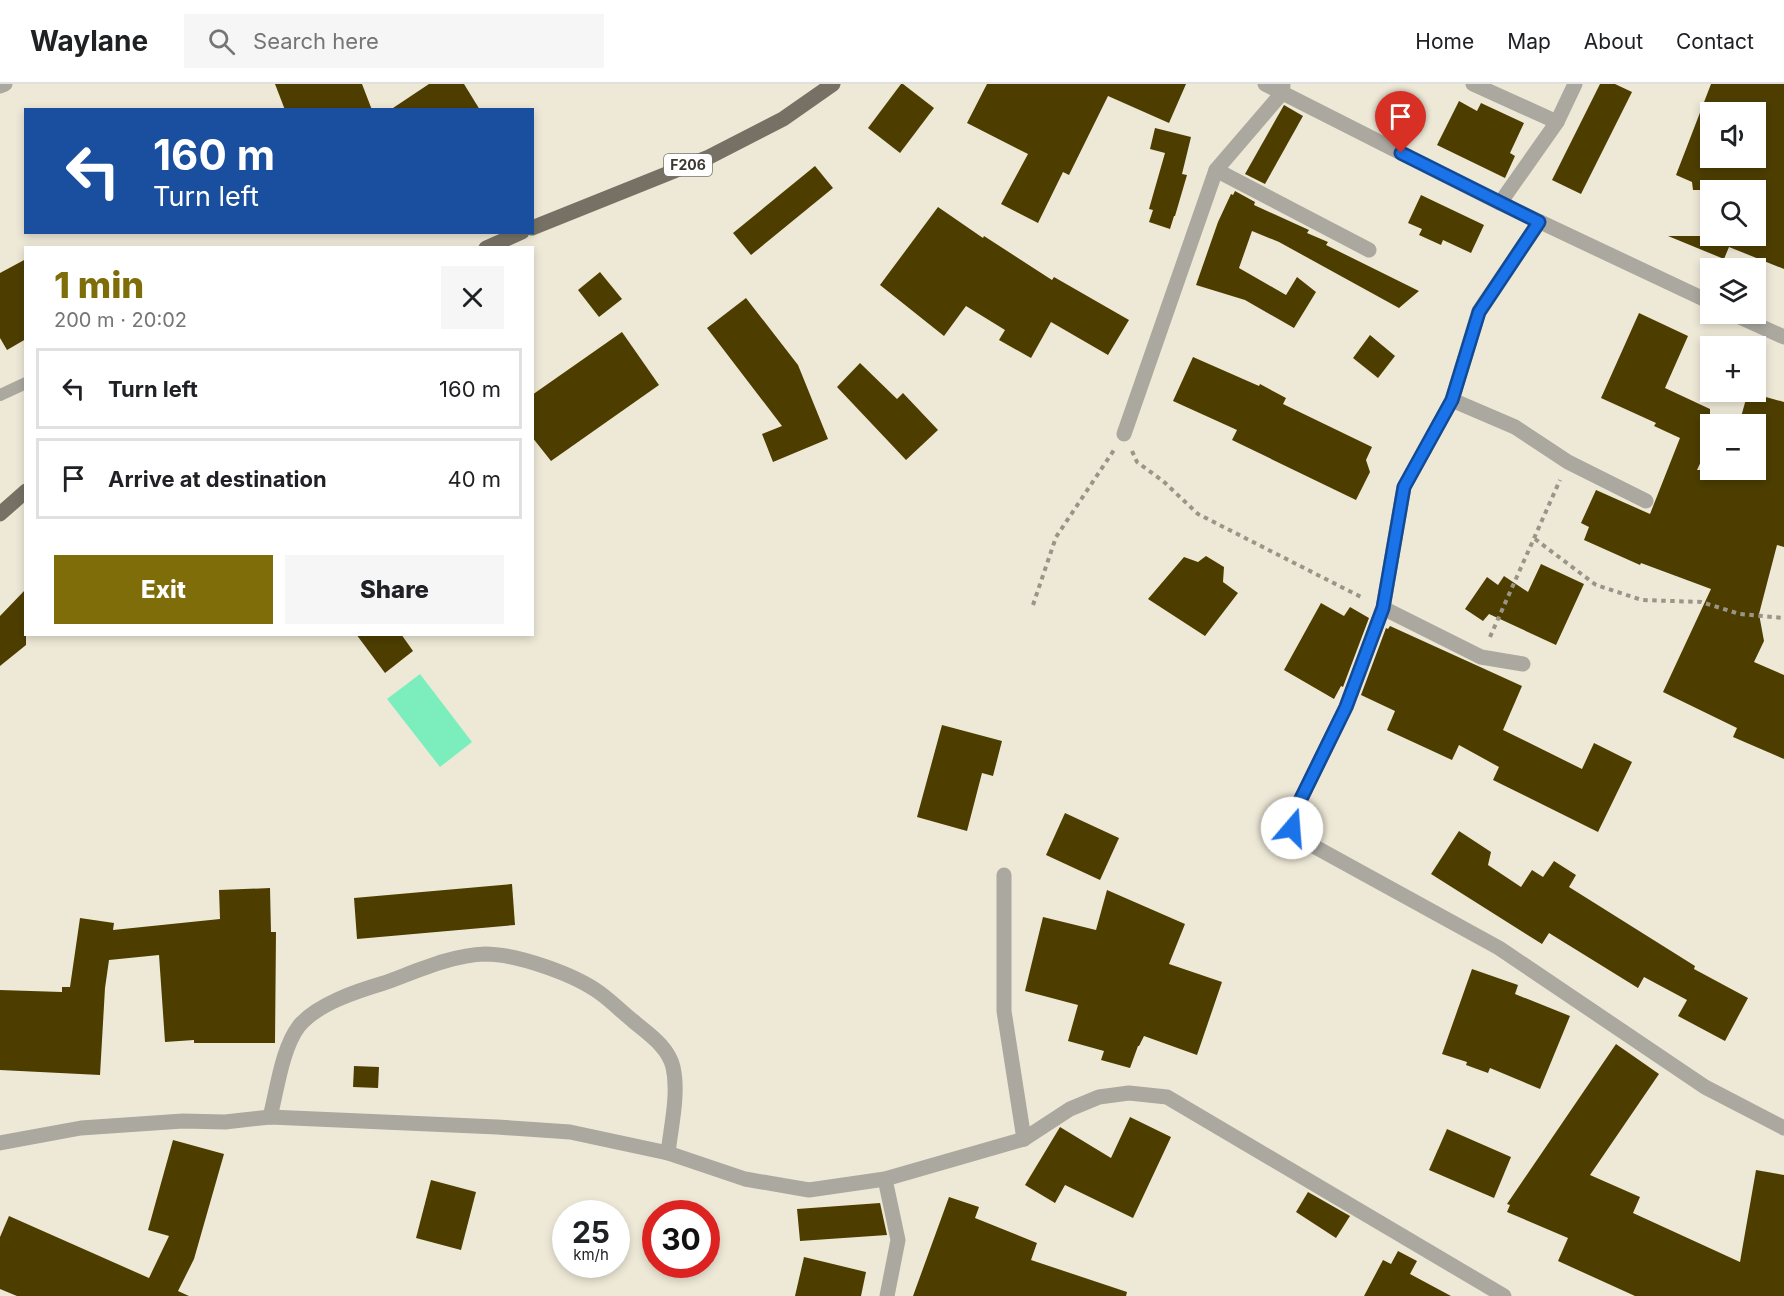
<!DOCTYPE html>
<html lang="en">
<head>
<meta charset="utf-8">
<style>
  body { margin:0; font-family:Inter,sans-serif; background:#f6f6f6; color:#202124; height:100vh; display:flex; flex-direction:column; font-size:22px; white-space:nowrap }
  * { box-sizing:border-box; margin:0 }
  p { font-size:20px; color:#757577 }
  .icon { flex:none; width:33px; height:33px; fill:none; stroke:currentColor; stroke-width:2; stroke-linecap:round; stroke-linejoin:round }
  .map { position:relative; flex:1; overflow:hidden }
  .side { position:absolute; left:24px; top:162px; width:510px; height:390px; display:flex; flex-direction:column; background:#fff; border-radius:0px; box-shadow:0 3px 9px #0003 }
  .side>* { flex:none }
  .top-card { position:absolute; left:24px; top:24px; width:510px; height:126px; border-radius:0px; box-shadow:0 3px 9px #0003; background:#1a4fa0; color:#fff; overflow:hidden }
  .fabs { position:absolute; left:1700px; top:18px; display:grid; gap:12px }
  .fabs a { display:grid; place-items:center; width:66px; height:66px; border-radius:0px; background:#fff; box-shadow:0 3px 9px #0003; font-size:30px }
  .speed { position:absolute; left:552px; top:1116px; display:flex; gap:12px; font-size:30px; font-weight:700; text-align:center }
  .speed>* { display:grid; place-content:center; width:78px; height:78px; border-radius:50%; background:#fff; box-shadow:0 3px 9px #0003; line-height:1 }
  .speed small { font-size:15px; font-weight:400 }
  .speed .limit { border:9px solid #d22; background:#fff; color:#111 }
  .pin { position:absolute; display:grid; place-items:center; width:51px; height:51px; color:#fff; margin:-62px -26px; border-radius:50% 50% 50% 0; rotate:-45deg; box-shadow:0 0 6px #0007 }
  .pin .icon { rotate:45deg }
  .me { position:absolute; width:66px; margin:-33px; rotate:18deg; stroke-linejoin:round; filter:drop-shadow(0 0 4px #0008) }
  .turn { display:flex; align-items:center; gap:21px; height:126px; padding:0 30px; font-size:27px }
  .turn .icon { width:78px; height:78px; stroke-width:2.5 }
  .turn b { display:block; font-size:42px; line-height:51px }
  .round { display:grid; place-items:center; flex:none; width:63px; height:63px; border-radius:0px; background:#f6f6f6 }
  .headline { display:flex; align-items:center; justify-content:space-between; height:102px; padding:0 30px }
  h1 { font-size:36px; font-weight:800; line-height:45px; color:#7f6d09 }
  .cta { display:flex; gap:12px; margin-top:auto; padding:12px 30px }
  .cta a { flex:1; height:69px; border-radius:0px; background:#7f6d09; color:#fff; font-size:24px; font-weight:800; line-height:69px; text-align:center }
  .cta a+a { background:#f6f6f6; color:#202124 }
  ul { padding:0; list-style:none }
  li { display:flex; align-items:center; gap:18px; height:81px; margin:0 12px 9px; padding:0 18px; border:3px solid #e0e0e0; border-radius:0px }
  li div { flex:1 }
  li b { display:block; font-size:22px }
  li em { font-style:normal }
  header { display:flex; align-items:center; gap:36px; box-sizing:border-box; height:84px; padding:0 30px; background:#fff; border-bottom:2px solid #e0e0e0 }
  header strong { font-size:28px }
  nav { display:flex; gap:33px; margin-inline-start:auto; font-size:21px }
  .search { width:420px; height:54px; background:#f6f6f6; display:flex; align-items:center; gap:15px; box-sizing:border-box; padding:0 21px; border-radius:0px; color:#757577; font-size:22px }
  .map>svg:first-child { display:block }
</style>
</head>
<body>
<header>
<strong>Waylane</strong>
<div class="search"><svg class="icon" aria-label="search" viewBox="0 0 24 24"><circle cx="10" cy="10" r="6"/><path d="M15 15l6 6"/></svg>Search here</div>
<nav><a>Home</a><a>Map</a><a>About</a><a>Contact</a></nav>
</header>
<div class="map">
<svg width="1784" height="1212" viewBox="0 0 1784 1212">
  <rect width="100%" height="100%" fill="#eee9d7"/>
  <!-- green -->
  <path fill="#7ceebe" d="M420,590l52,68 -32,25 -53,-68z"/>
  <!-- building -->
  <g fill="#4d3e00" fill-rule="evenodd">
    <path d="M275,0h87l10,26h-87z"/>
    <path d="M429,0h35l16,26h-90z"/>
    <path d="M901,0h2l31,24 -34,45 -32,-25z"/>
    <path d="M987,0h199l-17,39 -61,-27 -39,79 -6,-3 -25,51 -37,-19 27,-50 -61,-31z"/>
    <path d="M1600,0h15l17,8 -51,102 -29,-14z"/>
    <path d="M1711,0h73v185l-55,-22 -5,12 -56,-23h87v-46h-62l-1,-8 -16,-7zM1710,28h45v46h-45z"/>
    <path d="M1459,17l18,10 4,-8 43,20 -14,30 5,3 -10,22 -68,-33z"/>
    <path d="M1284,21l19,11 -38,68 -20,-10z"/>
    <path d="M1155,44l36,9 -9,37 5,1 -12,41h-1l-4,13 -21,-7 4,-12 -4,-1 16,-56 -15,-4z"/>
    <path d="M815,82l18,22 -82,67 -18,-22z"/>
    <path d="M1235,107l20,11 -1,3 55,25 -2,3 21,9 -2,3 93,46 -20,17 -120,-66 -27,-11 -13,37 47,27 11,-18 19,15 -22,36 -49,-28 -49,-15 22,-63 13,-28 2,1z"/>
    <path d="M1421,111l63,30 -13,28 -28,-13 -2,5 -22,-10 3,-6 -14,-6z"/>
    <path d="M938,123l45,31 1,-2 68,44 2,-3 75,43 -21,35 -57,-33 -20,36 -32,-18 6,-10 -39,-24 -22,30 -64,-51z"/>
    <path d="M26,175v80l-19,11 -7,-12v-65z"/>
    <path d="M600,188l22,27 -23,18 -21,-27z"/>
    <path d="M746,214l52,67 30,74 -55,23 -11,-28 20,-8 -75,-98z"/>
    <path d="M1639,229l49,23 -23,52 45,21v33l-13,28h58v-46h-16l9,-32 36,10v145l-7,-2 -18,69 5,27 -10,21 30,13v84l-51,-22 4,-9 -74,-36 48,-103 -70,-26 -1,2 -56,-25 5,-13 -8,-4 15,-33 54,24 30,-76 -26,-12 2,-3 -55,-25z"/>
    <path d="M622,248l37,53 -108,76 -19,-24v-42z"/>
    <path d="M1370,251l25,21 -17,22 -25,-20z"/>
    <path d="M1193,273l66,29 1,-2 26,14 -3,6 89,43 -6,13 4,12 -14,28 -124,-60 5,-10 -64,-29z"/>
    <path d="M860,279l37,36 6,-6 35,37 -32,30 -69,-73z"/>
    <path d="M1206,472l18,11 -1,15 15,11 -33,43 -57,-37 36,-42 14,5z"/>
    <path d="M1541,480l43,20 -28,61 -67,-31 -6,7 -18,-12 22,-32 11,8 6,-9 24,16z"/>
    <path d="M26,505v56l-26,21v-50z"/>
    <path d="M1321,519l23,13 6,-9 19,11 -26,69 -2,-1 -7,13 -50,-29z"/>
    <path d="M1390,542l132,60 -19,44 79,39 12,-26 38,19 -34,70 -105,-52 6,-13 -40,-22 -7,15 -65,-30 8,-19 -34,-16 25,-67 2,1z"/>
    <path d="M356,550h45l12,17 -28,22z"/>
    <path d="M942,641l60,16 -9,35 -11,-3 -15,58 -50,-14z"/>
    <path d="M1065,729l54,25 -19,42 -54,-25z"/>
    <path d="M1459,747l32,21 -3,13 33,22 11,-17 11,7 11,-16 22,14 -7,12 126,79 -1,3 54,29 -23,43 -47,-25 9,-16 -43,-23 -6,11 -89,-55 -7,11 -111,-70z"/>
    <path d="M512,800l3,41 -158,14 -3,-41z"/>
    <path d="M270,804l1,44h5l-1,111h-81v-3l-29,2 -6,-87 -50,5 -4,28 -5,87 -100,-5v-80l62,2v-5h8l10,-69 34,5 -1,7 107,-11 -1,-29z"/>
    <path d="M1107,806l78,34 -16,40 53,18 -25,73 -53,-19 -5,10h-1l-8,22 -29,-8 3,-9 -36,-10 10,-36 -53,-14 18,-74 53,13z"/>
    <path d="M1472,885l46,16 -3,9 55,22 -30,73 -50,-21 -2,5 -22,-8 1,-3 -25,-8z"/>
    <path d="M1616,960l43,30 -69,101 50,22 -7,16 107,49 16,-92 28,5v121h-149l-77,-35 10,-23 -61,-26 3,-7 -3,-1z"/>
    <path d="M354,982l25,1 -1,21 -25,-1z"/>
    <path d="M1130,1033l41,20 -38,81 -68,-33 -10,18 -30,-18 35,-58 51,31z"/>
    <path d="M1447,1045l64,28 -17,41 -65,-28z"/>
    <path d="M173,1056l51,14 -30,105 -16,32 11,5h-172l-17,-7v-52l9,-21 140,62 20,-42 -21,-6z"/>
    <path d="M431,1096l45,12 -15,58 -45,-12z"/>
    <path d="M1308,1108l42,24 -14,22 -40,-26z"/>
    <path d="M949,1113l30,10 -4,11 62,25 -6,17 96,32 -1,4h-213z"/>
    <path d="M880,1119l7,32 -87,6 -3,-32z"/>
    <path d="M1398,1167l19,10 -7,13 41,22h-87l19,-36 8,4z"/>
    <path d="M804,1173l62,15 -5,24h-66z"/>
  </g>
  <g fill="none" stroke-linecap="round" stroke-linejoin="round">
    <!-- path -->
    <g stroke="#999689" stroke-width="4" stroke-dasharray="4.5 4.5" stroke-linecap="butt">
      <path d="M1132,367l5,11 26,19 35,33 165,84"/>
      <path d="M1535,455l61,46 46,15 59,2 39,12 44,4"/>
      <path d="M1033,521l23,-68 58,-87"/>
      <path d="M1490,553l70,-157"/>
    </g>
    <!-- lane -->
    <path stroke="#aba8a0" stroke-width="12" d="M0,311l26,-12"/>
    <!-- street -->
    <g stroke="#aba8a0" stroke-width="15">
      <path d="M1265,0l235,119 210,99"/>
      <path d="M1473,0l84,38"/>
      <path d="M0,2l5,-2"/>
      <path d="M1216,86l153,80"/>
      <path d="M1500,119l57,-81 18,-38"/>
      <path d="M1539,138l-60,89 -27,89 -48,87 -21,121 -37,99 -54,110v11l5,9 202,111 206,139 79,41"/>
      <path d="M1733,230l51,23"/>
      <path d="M1452,316l63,27 53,35 78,39"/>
      <path d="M1124,350l92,-264 66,-77 1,-8"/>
      <path d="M1383,524l98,49 42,7"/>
      <path d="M1004,791v136l20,128"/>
      <path d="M270,1033c7,-27 12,-69 29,-91 18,-22 58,-35 85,-43 31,-11 67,-28 101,-29 32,0 89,20 115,39 11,8 21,18 32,27 15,13 36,26 41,47 6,27 -2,59 -5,86"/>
      <path d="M0,1059l81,-15 102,-7 42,1 45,-5 227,10 73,5 98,21 77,26 64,11 76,-11 139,-40 46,-30 29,-12 30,-4 38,4 337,199"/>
      <path d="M885,1095l13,61 -11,56"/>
    </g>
    <!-- primary -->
    <g stroke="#777165" stroke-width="15">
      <path d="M532,144l177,-71 74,-38 50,-35"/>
      <path d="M486,164l36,-16"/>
      <path d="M0,430l26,-23"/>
    </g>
  </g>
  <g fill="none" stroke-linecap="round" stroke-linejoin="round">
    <!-- route casing -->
    <g stroke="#114b97" stroke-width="15">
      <path id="route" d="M1292,744v-11l54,-110 37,-99 21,-121 48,-87 27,-88 60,-90 -138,-69"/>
    </g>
    <!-- route -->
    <use href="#route" stroke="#1a73e8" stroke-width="10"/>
  </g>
  <g text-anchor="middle" stroke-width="6" stroke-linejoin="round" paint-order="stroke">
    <!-- shield labels -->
    <rect fill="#fff" stroke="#767470" stroke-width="1.5" x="664" y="70" width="48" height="22" rx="4.5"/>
    <g font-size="14" font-weight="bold" fill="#3b3932">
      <text x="688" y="86">F206</text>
    </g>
  </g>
</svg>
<div class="fabs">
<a><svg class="icon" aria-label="sound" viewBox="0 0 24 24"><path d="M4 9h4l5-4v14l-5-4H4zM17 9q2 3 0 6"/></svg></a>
<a><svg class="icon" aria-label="search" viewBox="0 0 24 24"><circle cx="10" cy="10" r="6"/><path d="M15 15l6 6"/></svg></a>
<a><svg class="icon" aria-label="layers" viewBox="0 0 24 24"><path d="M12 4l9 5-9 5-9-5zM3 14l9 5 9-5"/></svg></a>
<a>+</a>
<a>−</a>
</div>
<div class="speed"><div>25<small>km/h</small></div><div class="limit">30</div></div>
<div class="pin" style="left:1401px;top:69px;background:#d93025"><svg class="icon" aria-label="arrive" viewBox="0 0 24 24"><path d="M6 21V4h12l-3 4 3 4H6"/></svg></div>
<svg class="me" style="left:1292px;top:744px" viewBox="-20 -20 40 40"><circle r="19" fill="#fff"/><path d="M0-13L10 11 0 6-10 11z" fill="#1a73e8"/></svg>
<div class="top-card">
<div class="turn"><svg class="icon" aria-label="left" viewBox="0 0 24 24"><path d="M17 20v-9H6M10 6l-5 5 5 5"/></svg><div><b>160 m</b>Turn left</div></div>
</div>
<section class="side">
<div class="headline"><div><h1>1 min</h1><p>200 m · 20:02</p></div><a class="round"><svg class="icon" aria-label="close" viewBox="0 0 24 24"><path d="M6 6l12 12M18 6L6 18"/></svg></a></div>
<ul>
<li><svg class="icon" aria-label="left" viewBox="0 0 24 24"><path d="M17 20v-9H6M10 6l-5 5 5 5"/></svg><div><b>Turn left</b></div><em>160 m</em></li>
<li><svg class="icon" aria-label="arrive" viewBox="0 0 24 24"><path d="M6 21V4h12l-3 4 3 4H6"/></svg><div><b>Arrive at destination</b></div><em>40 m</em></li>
</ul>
<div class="cta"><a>Exit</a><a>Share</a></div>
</section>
</div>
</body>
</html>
